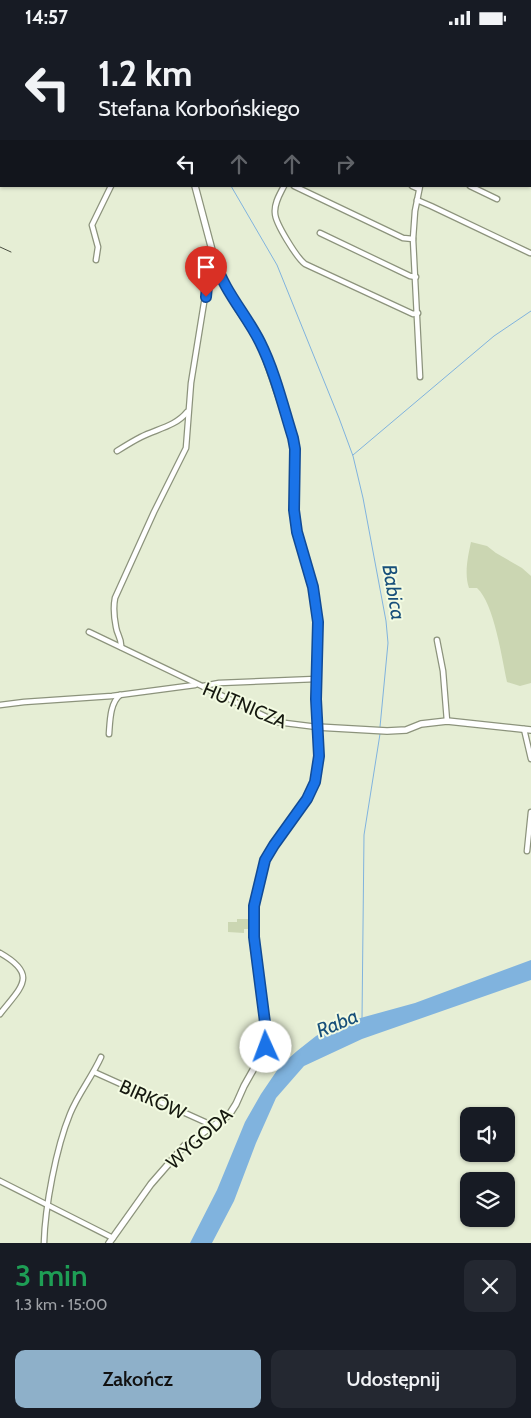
<!DOCTYPE html>
<html lang="pl">
<head>
<meta charset="utf-8">
<style>
  body { margin:0; font-family:Cabin,sans-serif; background:#242831; color:#f1f3f6; height:100vh; display:flex; flex-direction:column; font-size:19px; white-space:nowrap }
  * { box-sizing:border-box; margin:0 }
  p { font-size:16px; color:#9ea1a6 }
  .icon { flex:none; width:28px; height:28px; fill:none; stroke:currentColor; stroke-width:2; stroke-linecap:round; stroke-linejoin:round }
  .map { position:relative; height:1208px; overflow:hidden }
  .panel { display:flex; flex-direction:column; background:#171b24; flex:1 }
  .panel>* { flex:none }
  .top-card { position:absolute; left:0px; top:0px; width:531px; height:152px; box-shadow:0 1px 4px #0004; background:#171b24; color:#f1f3f6; overflow:hidden }
  .buttons { position:absolute; left:460px; top:1072px; display:grid; gap:10px }
  .buttons a { display:grid; place-items:center; width:55px; height:55px; border-radius:10px; background:#171b24; box-shadow:0 1px 4px #0004; font-size:25px }
  .pin { position:absolute; display:grid; place-items:center; width:42px; height:42px; color:#fff; margin:-51px -21px; border-radius:50% 50% 50% 0; rotate:-45deg; box-shadow:0 0 5px #0007 }
  .pin .icon { rotate:45deg }
  .me { position:absolute; width:55px; margin:-28px; rotate:358deg; stroke-linejoin:round; filter:drop-shadow(0 0 4px #0008) }
  .turn { display:flex; align-items:center; gap:18px; height:105px; padding:0 15px; font-size:22px }
  .turn .icon { width:65px; height:65px; stroke-width:2.5 }
  .turn b { display:block; font-size:35px; line-height:42px }
  .lanes { display:flex; align-items:center; height:48px; padding:0 15px; background:#0003; justify-content:center; gap:25px; direction:ltr }
  .lanes .off { opacity:.35 }
  .round { display:grid; place-items:center; flex:none; width:52px; height:52px; border-radius:10px; background:#242831 }
  .headline { display:flex; align-items:center; justify-content:space-between; height:85px; padding:0 15px }
  h1 { font-size:30px; font-weight:600; line-height:38px; color:#1e9e55 }
  .cta { display:flex; gap:10px; margin-top:auto; padding:10px 15px }
  .cta a { flex:1; height:58px; border-radius:10px; background:#8eb0c9; color:#111; font-size:20px; font-weight:600; line-height:58px; text-align:center }
  .cta a+a { background:#242831; color:#f1f3f6 }
  .status { display:flex; justify-content:space-between; align-items:center; height:35px; padding:0 25px; background:#171b24; direction:ltr }
  .status svg { height:14px; fill:currentColor }
  .map>svg:first-child { display:block }
</style>
</head>
<body>
<div class="status"><b>14:57</b><svg viewBox="0 0 49 12"><path d="M0 12V9h3v3zM5 12V6h3v6zM10 12V3h3v9zM15 12V0h3v12zM26 1h20v11H26zM47 4h2v5h-2z"/></svg></div>
<div class="map">
<svg width="531" height="1208" viewBox="0 0 531 1208">
  <rect width="100%" height="100%" fill="#e6eed5"/>
  <!-- green -->
  <g fill="#cbd6b2">
    <path d="M471,507l16,4 9,7 26,15 9,8v107l-11,3 -13,-4c-5,-23 -13,-79 -30,-94h-8c-5,-14 -1,-32 2,-46z"/>
    <path d="M237,884h11v10h-4v4l-16,-1v-10h9z"/>
  </g>
  <!-- water -->
  <path fill="#80b3de" d="M531,925v20l-169,59 -58,27 -28,32 -20,45 -22,58 -22,42h-22l27,-53 28,-68 16,-28 19,-28 17,-15 19,-15 19,-11 80,-22z"/>
  <g fill="none" stroke-linecap="round" stroke-linejoin="round">
    <!-- stream -->
    <g stroke="#80b3de" stroke-width="1">
      <path d="M164,1v-1"/>
      <path d="M231,151l46,79 62,153 14,38 10,42 23,123 2,22 -8,84"/>
      <path d="M353,420l141,-119 37,-25"/>
      <path d="M362,984l2,-184 16,-101"/>
    </g>
    <!-- minor casing -->
    <g stroke="#8c937c" stroke-width="7">
      <g id="minor">
        <path d="M478,1l1,-1"/>
        <path d="M530,98h1"/>
        <path d="M284,151c-4,8 -10,17 -9,27 0,10 22,45 30,51l108,50 5,-1"/>
        <path d="M294,151l109,52 10,1"/>
        <path d="M412,151l7,3"/>
        <path d="M420,151l-5,25 -2,28 7,138"/>
        <path d="M470,151l27,13"/>
        <path d="M417,165l14,6 99,47"/>
        <path d="M320,198l90,43 6,1"/>
        <path d="M96,225l2,-13 -6,-22 19,-39"/>
        <path d="M117,416c8,-5 16,-10 24,-14 16,-8 35,-11 46,-25"/>
        <path d="M89,597l188,90 40,5"/>
        <path d="M437,605l6,31 4,50"/>
        <path d="M121,612c1,-8 -4,-12 -5,-20 -2,-10 -3,-19 -1,-29l39,-86 32,-64 5,-65 17,-105 7,-18"/>
        <path d="M203,651l16,-3 97,-4"/>
        <path d="M0,670l24,-3 88,-6 83,-11"/>
        <path d="M524,694l7,30"/>
        <path d="M109,699c1,-13 1,-31 11,-39"/>
        <path d="M527,816l4,-39"/>
        <path d="M0,918c39,22 21,34 0,61"/>
        <path d="M94,1037l111,50 5,5"/>
        <path d="M0,1146l113,57"/>
        <path d="M44,1208c1,-36 12,-95 26,-129 8,-20 22,-37 31,-57"/>
      </g>
    </g>
    <!-- tertiary casing -->
    <g stroke="#8c937c" stroke-width="8">
      <g id="tertiary">
        <path d="M146,0v1"/>
        <path d="M317,692l70,4 19,-1 15,-6 26,-3 84,9"/>
        <path d="M109,1208l42,-59 34,-39 44,-30 7,-11 8,-18 22,-39 1,-9 -13,-101v-31l11,-46 9,-15 33,-46 8,-17 4,-26 -3,-57 3,-77 -6,-35 -16,-55 -3,-22 1,-61 -2,-11 -33,-96 -22,-33 -22,-44 -21,-79"/>
      </g>
    </g>
    <!-- minor -->
    <use href="#minor" stroke="#fff" stroke-width="4.5"/>
    <!-- tertiary -->
    <use href="#tertiary" stroke="#fff" stroke-width="5.5"/>
    <!-- rail -->
    <path stroke="#484d40" stroke-width="1" d="M0,212l11,5"/>
  </g>
  <g fill="none" stroke-linecap="round" stroke-linejoin="round">
    <!-- route casing -->
    <g stroke="#114b97" stroke-width="12">
      <path id="route" d="M206,262c1,-12 2,-27 9,-36 9,30 31,53 45,81 15,30 23,64 33,96l2,11 -1,61 3,22 16,55 5,35 -2,77 3,57 -4,26 -8,17 -33,46 -9,15 -11,46v31l13,101 -1,9"/>
    </g>
    <!-- route -->
    <use href="#route" stroke="#1a73e8" stroke-width="9"/>
  </g>
  <g text-anchor="middle" stroke-width="4" stroke-linejoin="round" paint-order="stroke">
    <!-- street labels -->
    <g font-size="19" fill="#15180f" stroke="#f3fbe2">
      <text transform="translate(245 670) rotate(23)" y="7">HUTNICZA</text>
      <text transform="translate(153 1064) rotate(24)" y="7">BIRKÓW</text>
      <text transform="translate(199 1103) rotate(-42)" y="7">WYGODA</text>
    </g>
    <!-- water labels -->
    <g font-size="20" font-style="italic" fill="#18507a" stroke="#f3fbe2">
      <text transform="translate(394 557) rotate(80)" y="7">Babica</text>
      <text transform="translate(337 988) rotate(-23)" y="7">Raba</text>
    </g>
  </g>
</svg>
<div class="buttons">
<a><svg class="icon" aria-label="sound" viewBox="0 0 24 24"><path d="M4 9h4l5-4v14l-5-4H4zM17 9q2 3 0 6"/></svg></a>
<a><svg class="icon" aria-label="layers" viewBox="0 0 24 24"><path d="M12 4l9 5-9 5-9-5zM3 14l9 5 9-5"/></svg></a>
</div>
<div class="pin" style="left:206px;top:262px;background:#d93025"><svg class="icon" aria-label="arrive" viewBox="0 0 24 24"><path d="M6 21V4h12l-3 4 3 4H6"/></svg></div>
<svg class="me" style="left:266px;top:1012px" viewBox="-20 -20 40 40"><circle r="19" fill="#fff"/><path d="M0-13L10 11 0 6-10 11z" fill="#1a73e8"/></svg>
<div class="top-card">
<div class="turn"><svg class="icon" aria-label="left" viewBox="0 0 24 24"><path d="M17 20v-9H6M10 6l-5 5 5 5"/></svg><div><b>1.2 km</b>Stefana Korbońskiego</div></div>
<div class="lanes"><svg class="icon" aria-label="left" viewBox="0 0 24 24"><path d="M17 20v-9H6M10 6l-5 5 5 5"/></svg><svg class="icon off" aria-label="ahead" viewBox="0 0 24 24"><path d="M12 20V5M6 11l6-6 6 6"/></svg><svg class="icon off" aria-label="ahead" viewBox="0 0 24 24"><path d="M12 20V5M6 11l6-6 6 6"/></svg><svg class="icon off" aria-label="right" viewBox="0 0 24 24"><path d="M7 20v-9h11M14 6l5 5-5 5"/></svg></div>
</div>
</div>
<section class="panel">
<div class="headline"><div><h1>3 min</h1><p>1.3 km · 15:00</p></div><a class="round"><svg class="icon" aria-label="close" viewBox="0 0 24 24"><path d="M6 6l12 12M18 6L6 18"/></svg></a></div>
<div class="cta"><a>Zakończ</a><a>Udostępnij</a></div>
</section>
</body>
</html>
